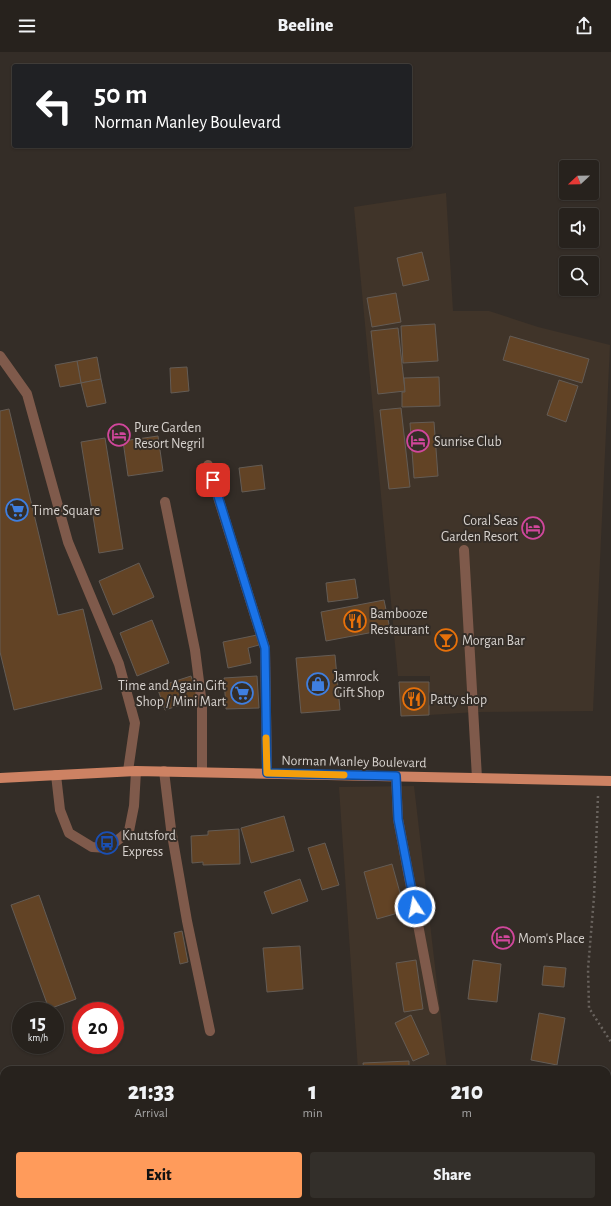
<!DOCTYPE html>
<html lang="en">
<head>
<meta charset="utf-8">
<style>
  body { margin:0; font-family:"Alegreya Sans",sans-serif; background:#332f2a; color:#f1f3f6; height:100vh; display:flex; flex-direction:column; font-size:15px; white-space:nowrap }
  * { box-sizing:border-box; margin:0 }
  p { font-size:13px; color:#a4a4a4 }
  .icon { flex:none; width:22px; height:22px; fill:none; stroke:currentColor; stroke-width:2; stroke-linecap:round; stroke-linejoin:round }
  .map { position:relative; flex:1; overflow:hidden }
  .drawer { position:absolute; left:0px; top:1014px; width:611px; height:140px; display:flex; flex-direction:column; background:#27221d; border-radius:12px 12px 0 0; box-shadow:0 1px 3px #0004,0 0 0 1px #433f3b }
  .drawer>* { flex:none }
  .banner { position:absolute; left:12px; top:12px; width:400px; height:84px; border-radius:4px; box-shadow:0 1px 3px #0004,0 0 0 1px #433f3b; background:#202124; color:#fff; overflow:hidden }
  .needle { width:26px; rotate:248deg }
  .fabs { position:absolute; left:559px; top:108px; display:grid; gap:8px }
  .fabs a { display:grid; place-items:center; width:40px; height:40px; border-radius:4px; background:#27221d; box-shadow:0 1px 3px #0004,0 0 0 1px #433f3b; font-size:20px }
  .speed { position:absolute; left:12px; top:950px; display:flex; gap:8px; font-size:20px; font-weight:700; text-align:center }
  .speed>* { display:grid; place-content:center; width:52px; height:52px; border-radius:50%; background:#27221d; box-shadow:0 1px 3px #0004,0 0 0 1px #433f3b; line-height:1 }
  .speed small { font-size:10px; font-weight:400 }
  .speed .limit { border:6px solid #d22; background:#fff; color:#111 }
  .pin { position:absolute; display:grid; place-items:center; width:34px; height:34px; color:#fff; margin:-17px; border-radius:8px; box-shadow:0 2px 6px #0006 }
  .me { position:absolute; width:44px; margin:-22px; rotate:349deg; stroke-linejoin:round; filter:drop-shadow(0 0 3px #0008) }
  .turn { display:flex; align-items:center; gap:14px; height:84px; padding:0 16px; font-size:18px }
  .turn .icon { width:52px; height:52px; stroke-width:2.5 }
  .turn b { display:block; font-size:28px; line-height:34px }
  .eta { display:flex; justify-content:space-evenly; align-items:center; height:68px; text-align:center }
  .eta b { font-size:24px; font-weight:800; line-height:28px }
  .button { display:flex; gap:8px; margin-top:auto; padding:8px 16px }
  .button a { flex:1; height:46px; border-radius:4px; background:#ff9b5b; color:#111; font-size:16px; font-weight:800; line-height:46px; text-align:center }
  .button a+a { background:#332f2a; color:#f1f3f6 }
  header { display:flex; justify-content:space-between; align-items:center; height:52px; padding:0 16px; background:#27221d; font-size:18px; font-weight:800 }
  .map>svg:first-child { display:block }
</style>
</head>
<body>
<header><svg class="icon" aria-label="menu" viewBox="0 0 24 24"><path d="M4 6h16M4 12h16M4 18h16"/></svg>Beeline<svg class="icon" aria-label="share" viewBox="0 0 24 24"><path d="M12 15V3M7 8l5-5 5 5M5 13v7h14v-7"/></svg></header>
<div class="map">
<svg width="611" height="1154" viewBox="0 0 611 1154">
  <rect width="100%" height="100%" fill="#342d27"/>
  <!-- built -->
  <g fill="#403429">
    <path d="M446,141l7,118h36l49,16 72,18 -17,366 -117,1 -47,3 1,-39h-32l-44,-469z"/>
    <path d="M414,734l33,284h-89l-19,-283z"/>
  </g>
  <!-- building -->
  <g fill="#624325" stroke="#645c55">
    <path d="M422,200l7,28 -26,6 -6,-28z"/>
    <path d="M396,241l5,29 -29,5 -5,-29z"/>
    <path d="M435,272l3,37 -35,2 -2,-37z"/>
    <path d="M398,276l7,63 -27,3 -7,-63z"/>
    <path d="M510,284l79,23 -7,24 -79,-23z"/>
    <path d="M97,305l4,22 -20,4 -4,-22z"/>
    <path d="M77,309l4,22 -21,4 -5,-22z"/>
    <path d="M187,315l2,24 -18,2 -1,-25z"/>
    <path d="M439,325l1,29 -38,1v-15h3l-1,-14z"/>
    <path d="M101,327l5,24 -19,4 -6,-24z"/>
    <path d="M559,328l19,6 -12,36 -19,-7z"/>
    <path d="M401,356l9,79 -21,2 -9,-79z"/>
    <path d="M9,357l49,206 25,-6 19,80 -88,21 -14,-58v-241z"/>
    <path d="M434,370l4,54 -24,2 -4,-55z"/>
    <path d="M158,384l5,35 -35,5 -5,-35z"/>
    <path d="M105,386l18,111 -24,4 -18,-111z"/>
    <path d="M262,413l3,24 -23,3 -3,-24z"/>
    <path d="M139,511l15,34 -41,18 -14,-34z"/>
    <path d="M355,527l3,19 -30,4 -2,-19z"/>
    <path d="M384,548l6,29 -64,12 -5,-29z"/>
    <path d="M152,568l17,43 -32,13 -17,-43z"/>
    <path d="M257,583l2,10 -11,3 3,15 -23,5 -5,-26z"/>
    <path d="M335,603l5,55 -39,3 -5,-55z"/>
    <path d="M191,624l8,23 -34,11 -8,-23z"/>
    <path d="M257,624l2,32 -33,1 -2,-31z"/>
    <path d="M399,630h30v33l-28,1z"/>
    <path d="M284,764l10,35 -43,12 -10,-35z"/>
    <path d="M239,777l1,35 -37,1v-3l-11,1 -1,-27 17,-1v-4z"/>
    <path d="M325,791l14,42 -17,5 -14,-42z"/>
    <path d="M392,812l13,47 -28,8 -13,-47z"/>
    <path d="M300,827l8,22 -36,13 -8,-22z"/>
    <path d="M39,843l37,104 -27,10 -38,-104z"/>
    <path d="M182,879l6,31 -8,2 -6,-31z"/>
    <path d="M300,894l3,43 -36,3 -4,-44z"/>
    <path d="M416,908l7,49 -19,3 -8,-49z"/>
    <path d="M473,908l28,4 -4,38 -29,-3z"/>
    <path d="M544,914l22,2 -2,19 -22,-2z"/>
    <path d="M539,961l26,5 -8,47 -26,-5z"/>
    <path d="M411,963l18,39 -16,7 -18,-38z"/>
    <path d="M93,993h19l1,1 -19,4z"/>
    <path d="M409,1009v9h-45l-1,-7z"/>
    <path d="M0,1042h4v35l-4,1z"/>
    <path d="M4,1082v28h-4v-27z"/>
  </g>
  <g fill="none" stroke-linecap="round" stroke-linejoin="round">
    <!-- path -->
    <path stroke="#69635e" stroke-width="2.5" stroke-dasharray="2 3" stroke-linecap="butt" d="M598,744l-4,101 -6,72 1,39 22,34"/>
    <!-- service -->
    <g stroke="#7f5a4b" stroke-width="10">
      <path d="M0,304l27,38 41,148 51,122 16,59 -7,48"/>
      <path d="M208,413l57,183 2,125"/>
      <path d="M464,498l13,228"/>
      <path d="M164,719l7,58 16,92 23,110"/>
      <path d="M56,723l4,35 9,23 23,14 16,1 21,-17 5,-25 2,-35"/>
      <path d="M396,724l2,43 36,190"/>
    </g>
    <!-- minor -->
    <path stroke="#7f5a4b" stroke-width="10" d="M165,450l30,148 7,55v67"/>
    <!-- primary -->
    <path stroke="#cd8263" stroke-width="10" d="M0,726l136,-7 475,10"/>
  </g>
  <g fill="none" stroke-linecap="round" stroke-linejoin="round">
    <!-- route casing -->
    <g stroke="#114b97" stroke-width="10">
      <path id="route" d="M213,428l52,168 2,125 129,3 2,43 17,88"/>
    </g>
    <!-- route -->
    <use href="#route" stroke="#1a73e8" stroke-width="7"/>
    <!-- slow -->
    <path stroke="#f59e0b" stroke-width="7" d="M266,686l1,35 77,2"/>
  </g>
  <!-- icons -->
  <defs>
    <g id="hotel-ring" transform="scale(1.15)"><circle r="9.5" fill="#342d27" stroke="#d1479c" stroke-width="1.5"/><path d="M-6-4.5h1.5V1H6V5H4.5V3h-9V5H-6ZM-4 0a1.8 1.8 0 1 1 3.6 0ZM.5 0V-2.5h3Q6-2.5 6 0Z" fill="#d1479c"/></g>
    <g id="supermarket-ring" transform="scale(1.15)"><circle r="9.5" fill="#342d27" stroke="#3f7fe0" stroke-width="1.5"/><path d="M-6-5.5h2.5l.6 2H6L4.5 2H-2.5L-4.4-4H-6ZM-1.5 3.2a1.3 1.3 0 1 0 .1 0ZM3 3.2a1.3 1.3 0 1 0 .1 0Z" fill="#3f7fe0"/></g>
    <g id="restaurant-ring" transform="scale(1.15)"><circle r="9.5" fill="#342d27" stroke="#e8710a" stroke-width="1.5"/><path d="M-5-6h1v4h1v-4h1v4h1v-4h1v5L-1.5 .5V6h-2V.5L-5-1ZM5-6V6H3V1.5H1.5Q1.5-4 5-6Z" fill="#e8710a"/></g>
    <g id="bar-ring" transform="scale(1.15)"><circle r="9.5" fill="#342d27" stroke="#e8710a" stroke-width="1.5"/><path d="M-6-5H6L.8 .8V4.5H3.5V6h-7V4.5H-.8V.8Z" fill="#e8710a"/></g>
    <g id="shop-ring" transform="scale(1.15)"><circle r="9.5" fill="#342d27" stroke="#3f7fe0" stroke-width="1.5"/><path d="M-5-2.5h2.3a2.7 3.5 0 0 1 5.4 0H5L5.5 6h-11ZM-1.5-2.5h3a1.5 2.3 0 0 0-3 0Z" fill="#3f7fe0"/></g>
    <g id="bus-ring" transform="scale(1.15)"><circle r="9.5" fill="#342d27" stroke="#1a4fb4" stroke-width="1.5"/><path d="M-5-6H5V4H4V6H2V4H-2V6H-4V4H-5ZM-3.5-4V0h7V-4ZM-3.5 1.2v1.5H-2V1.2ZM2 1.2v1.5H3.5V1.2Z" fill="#1a4fb4"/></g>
  </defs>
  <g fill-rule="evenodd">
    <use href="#hotel-ring" x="119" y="383"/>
    <use href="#hotel-ring" x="418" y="389"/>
    <use href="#supermarket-ring" x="17" y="458"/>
    <use href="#hotel-ring" x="533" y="476"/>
    <use href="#restaurant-ring" x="355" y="569"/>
    <use href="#bar-ring" x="446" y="588"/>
    <use href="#shop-ring" x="318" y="632"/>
    <use href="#supermarket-ring" x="242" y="641"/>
    <use href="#restaurant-ring" x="414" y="647"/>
    <use href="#bus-ring" x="107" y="791"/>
    <use href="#hotel-ring" x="503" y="886"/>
  </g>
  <g text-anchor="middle" stroke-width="4" stroke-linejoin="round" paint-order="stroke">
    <!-- poi labels -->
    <g font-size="14" fill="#d6d1cd" stroke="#342d27" text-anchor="start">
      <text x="134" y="380">Pure Garden<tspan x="134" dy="16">Resort Negril</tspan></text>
      <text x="434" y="394">Sunrise Club</text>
      <text x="32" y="463">Time Square</text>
      <text x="518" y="473" text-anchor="end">Coral Seas<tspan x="518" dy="16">Garden Resort</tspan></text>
      <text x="370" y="566">Bambooze<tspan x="370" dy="16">Restaurant</tspan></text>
      <text x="462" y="593">Morgan Bar</text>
      <text x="334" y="629">Jamrock<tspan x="334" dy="16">Gift Shop</tspan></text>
      <text x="226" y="638" text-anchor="end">Time and Again Gift<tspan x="226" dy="16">Shop / Mini Mart</tspan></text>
      <text x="430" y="652">Patty shop</text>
      <text x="122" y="788">Knutsford<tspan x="122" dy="16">Express</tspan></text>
      <text x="518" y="891">Mom's Place</text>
    </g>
    <!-- street labels -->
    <g font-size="14" fill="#d6d1cd" stroke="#342d27">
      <text transform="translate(354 709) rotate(1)" y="5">Norman Manley Boulevard</text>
    </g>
  </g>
</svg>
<div class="fabs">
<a><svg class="needle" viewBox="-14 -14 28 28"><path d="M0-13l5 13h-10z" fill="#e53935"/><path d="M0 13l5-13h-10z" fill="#a4a4a4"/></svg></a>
<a><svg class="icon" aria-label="sound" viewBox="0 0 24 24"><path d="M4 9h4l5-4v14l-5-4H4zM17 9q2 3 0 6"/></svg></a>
<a><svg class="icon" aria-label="search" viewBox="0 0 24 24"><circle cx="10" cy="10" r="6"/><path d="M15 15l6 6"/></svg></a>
</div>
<div class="speed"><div>15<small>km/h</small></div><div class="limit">20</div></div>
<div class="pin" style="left:213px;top:428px;background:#d93025"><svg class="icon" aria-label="arrive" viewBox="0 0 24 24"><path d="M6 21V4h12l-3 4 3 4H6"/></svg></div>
<svg class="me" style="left:415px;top:855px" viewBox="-20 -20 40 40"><circle r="17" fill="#1a73e8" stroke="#fff" stroke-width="3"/><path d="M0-11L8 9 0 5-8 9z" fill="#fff"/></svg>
<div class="banner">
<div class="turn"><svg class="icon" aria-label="left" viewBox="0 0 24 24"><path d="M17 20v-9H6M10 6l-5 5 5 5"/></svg><div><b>50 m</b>Norman Manley Boulevard</div></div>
</div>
<section class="drawer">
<div class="eta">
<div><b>21:33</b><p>Arrival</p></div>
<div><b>1</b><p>min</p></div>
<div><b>210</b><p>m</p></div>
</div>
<div class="button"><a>Exit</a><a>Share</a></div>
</section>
</div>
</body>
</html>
